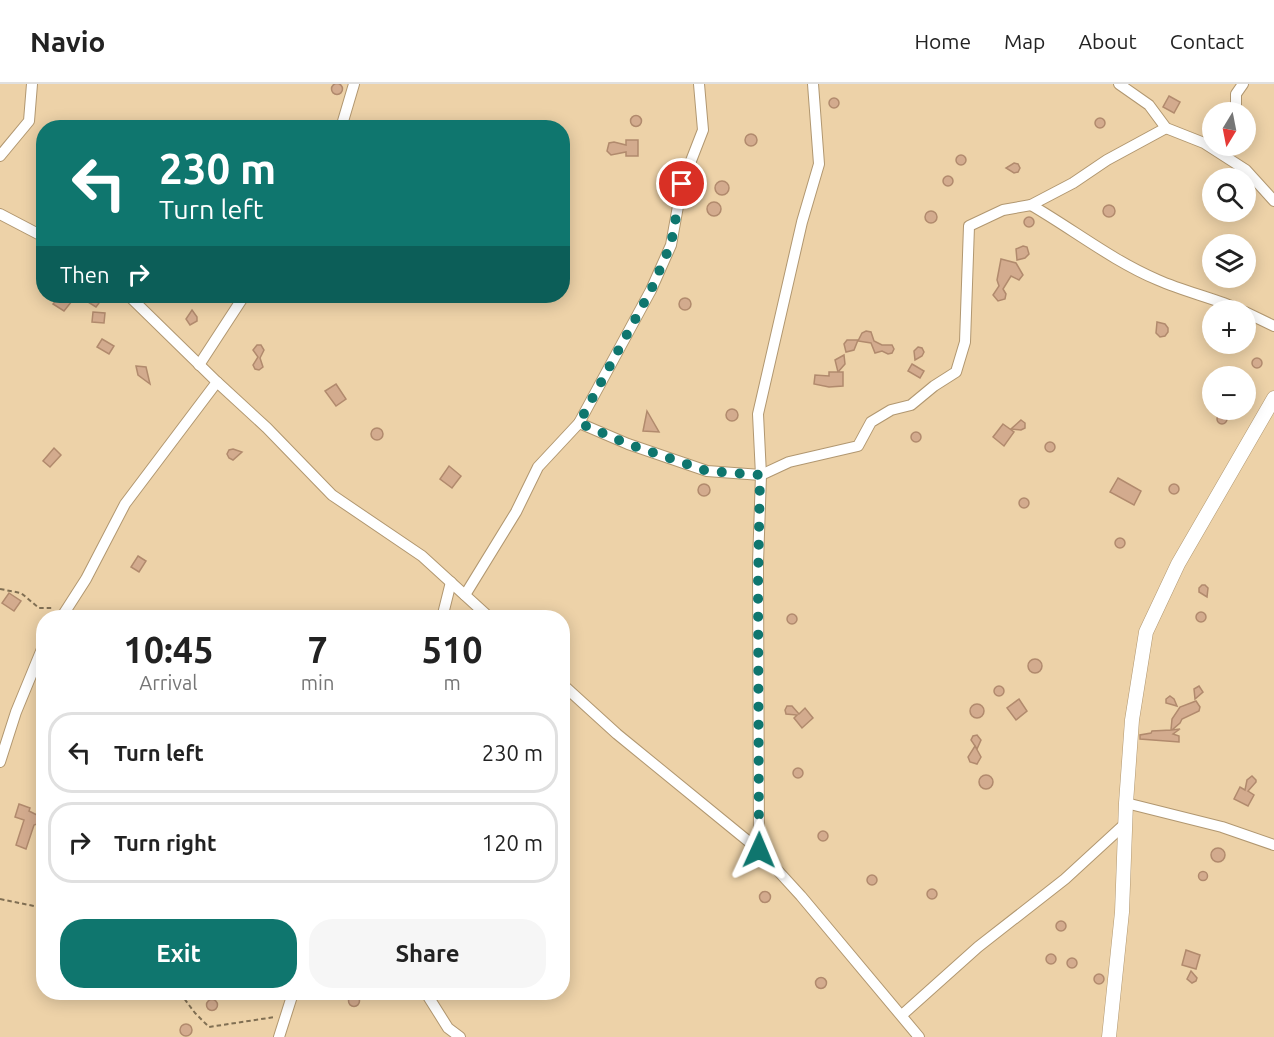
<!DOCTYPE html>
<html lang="en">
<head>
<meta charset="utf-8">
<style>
  body { margin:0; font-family:Ubuntu,sans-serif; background:#f6f6f6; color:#222; height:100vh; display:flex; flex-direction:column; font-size:22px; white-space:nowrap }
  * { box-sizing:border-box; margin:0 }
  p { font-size:20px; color:#767676 }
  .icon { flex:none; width:33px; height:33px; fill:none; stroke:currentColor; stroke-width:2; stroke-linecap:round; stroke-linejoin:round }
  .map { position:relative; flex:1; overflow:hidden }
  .panel { position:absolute; left:36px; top:526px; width:534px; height:390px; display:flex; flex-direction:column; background:#fff; border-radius:24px; box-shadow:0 3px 15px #0003 }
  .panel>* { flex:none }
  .top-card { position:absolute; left:36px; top:36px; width:534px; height:183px; border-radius:24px; box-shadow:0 3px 15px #0003; background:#0f766e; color:#fff; overflow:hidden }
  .needle { width:39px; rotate:190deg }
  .controls { position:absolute; left:1202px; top:18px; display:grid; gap:12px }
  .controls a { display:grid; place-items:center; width:54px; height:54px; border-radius:50%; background:#fff; box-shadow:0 3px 15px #0003; font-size:30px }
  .pin { position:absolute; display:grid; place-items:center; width:51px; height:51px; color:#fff; margin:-26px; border:3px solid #fff; border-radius:50%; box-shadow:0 2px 6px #0007 }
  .me { position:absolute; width:66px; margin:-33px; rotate:1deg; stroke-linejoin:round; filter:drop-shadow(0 0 4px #0008) }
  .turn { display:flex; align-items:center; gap:21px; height:126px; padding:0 24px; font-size:27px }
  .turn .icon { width:78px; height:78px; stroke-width:2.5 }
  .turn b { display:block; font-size:42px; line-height:51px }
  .then { display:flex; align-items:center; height:57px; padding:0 24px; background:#0003; gap:12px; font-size:22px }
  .eta { display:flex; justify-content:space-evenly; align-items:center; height:102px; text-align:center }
  .eta b { font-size:36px; font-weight:700; line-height:42px }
  .action { display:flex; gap:12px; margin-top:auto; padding:12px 24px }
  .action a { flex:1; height:69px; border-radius:24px; background:#0f766e; color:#fff; font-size:24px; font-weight:700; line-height:69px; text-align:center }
  .action a+a { background:#f6f6f6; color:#222 }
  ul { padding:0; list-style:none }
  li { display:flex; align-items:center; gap:18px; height:81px; margin:0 12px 9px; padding:0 12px; border:3px solid #e0e0e0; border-radius:24px }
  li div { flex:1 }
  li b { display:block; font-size:22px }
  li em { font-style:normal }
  header { display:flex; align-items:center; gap:36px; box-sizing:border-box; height:84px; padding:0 30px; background:#fff; border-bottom:2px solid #e0e0e0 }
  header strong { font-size:28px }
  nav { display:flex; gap:33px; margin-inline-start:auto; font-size:21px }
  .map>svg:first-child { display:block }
</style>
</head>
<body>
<header>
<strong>Navio</strong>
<nav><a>Home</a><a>Map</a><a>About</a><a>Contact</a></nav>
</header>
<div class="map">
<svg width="1274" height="953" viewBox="0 0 1274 953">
  <rect width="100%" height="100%" fill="#edd2a8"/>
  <!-- building -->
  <g fill="#d3ab8e" stroke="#b18a6d" stroke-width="1.5">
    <circle cx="337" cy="5" r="5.5"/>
    <path d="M1169,12l11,6 -6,11 -11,-6z"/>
    <circle cx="834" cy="19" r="5"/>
    <circle cx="636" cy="37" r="5.5"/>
    <circle cx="1100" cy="39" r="5"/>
    <circle cx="751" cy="56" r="6"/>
    <path d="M626,56h12v16h-12v-4l-15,3 -4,-4 2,-8 5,-1 12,3z"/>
    <circle cx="961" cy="76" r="5"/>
    <path d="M1014,79l4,1 2,4 -2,4 -4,1 -8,-5z"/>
    <circle cx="948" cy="97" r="5"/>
    <circle cx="722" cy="104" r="7"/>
    <circle cx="714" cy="125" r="7"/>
    <circle cx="1109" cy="127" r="6"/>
    <circle cx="931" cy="133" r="6"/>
    <circle cx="1029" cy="138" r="5"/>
    <path d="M1023,162l4,1 2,7 -4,4 -8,2 -1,-11z"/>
    <path d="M1001,175l15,4 7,12 -4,5 -8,-4 -8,13 3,5 -1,5 -7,2 -5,-6 6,-9 -2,-6z"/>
    <path d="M59,212h5l8,5 -8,10 -11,-7z"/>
    <path d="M93,212h4l5,3 -6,8 -8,-5z"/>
    <circle cx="685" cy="220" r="6"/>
    <path d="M192,226l5,7v4l-7,4 -4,-6z"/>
    <path d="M93,228l12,1 -1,10 -12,-1z"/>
    <path d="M1157,238l8,2 3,4v4l-3,4 -5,1 -4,-4z"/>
    <path d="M866,247l5,1 3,9 8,4h10l2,4 -2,4 -4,1 -6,-3 -7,2 -4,-10 -13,-2 4,-8z"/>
    <path d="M102,255l12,7 -5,8 -12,-7z"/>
    <path d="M847,256h11l-4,10 -8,2 -2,-8z"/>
    <path d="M257,261h4l3,5 -4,8 3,9 -4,3 -4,-1 -2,-4 5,-8 -5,-7z"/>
    <path d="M918,263l4,1 2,4 -2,4 -7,4 -1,-9z"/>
    <path d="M844,271l1,9 -7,8h5v14l-14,1 -15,-3 1,-9 14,1v-4h9l-3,-12z"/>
    <circle cx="1257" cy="279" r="5"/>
    <path d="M912,280l12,7 -4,7 -12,-7z"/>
    <path d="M136,282l10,1 4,17 -12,-9z"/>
    <path d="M336,300l10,15 -10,7 -11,-15z"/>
    <circle cx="732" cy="331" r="6"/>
    <path d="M647,327l12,21 -16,-1z"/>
    <circle cx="1222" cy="335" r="5"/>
    <path d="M1021,336l4,3v5l-4,2 -10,-1z"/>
    <path d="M1003,340l11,8 -10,14 -11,-9z"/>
    <circle cx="377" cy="350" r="6"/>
    <circle cx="916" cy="353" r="5"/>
    <circle cx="1050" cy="363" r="5"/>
    <path d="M54,364l7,7 -11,12 -7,-6z"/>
    <path d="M233,365l9,3 -9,8 -4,-2 -2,-4 2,-4z"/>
    <path d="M449,382l12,10 -9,12 -12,-9z"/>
    <path d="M1118,394l23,13 -7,14 -24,-13z"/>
    <circle cx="704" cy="406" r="6"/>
    <circle cx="1174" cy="405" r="5"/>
    <circle cx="1024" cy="419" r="5"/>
    <circle cx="1120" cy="459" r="5"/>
    <path d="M138,472l8,5 -7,11 -8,-5z"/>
    <path d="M1202,501h3l3,3 -1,9 -8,-5v-4z"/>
    <path d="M9,509l12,8 -7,10 -12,-8z"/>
    <circle cx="1201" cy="533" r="5"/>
    <circle cx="792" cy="535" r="5"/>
    <circle cx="1035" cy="582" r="7"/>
    <circle cx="999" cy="607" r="5"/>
    <path d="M1199,602l4,6 -8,7 -1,-10z"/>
    <path d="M1170,612l4,3 3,7 -11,-3v-4z"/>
    <path d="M1019,615l8,12 -11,9 -9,-12z"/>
    <path d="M1196,617l4,6 -1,4 -17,8 -2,4 -8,7 8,-1 -7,5 6,2v6l-39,-3v-4l11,-2 1,-2 19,-1 1,-11 8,-12z"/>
    <circle cx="977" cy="627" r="7"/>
    <path d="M787,622h5l7,8 6,-6 8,10 -11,10 -8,-10 3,-3 -11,-1 -1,-4z"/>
    <path d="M977,651l4,5 -4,9 -6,-9 2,-4z"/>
    <path d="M975,662l6,11 -4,7 -7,-2 -2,-5z"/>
    <circle cx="798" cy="689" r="5"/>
    <circle cx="986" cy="698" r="7"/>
    <path d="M1252,692l4,4v2l-8,9 6,4 -6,11 -14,-7 6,-12 5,3 2,-10z"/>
    <path d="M19,720l11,4 -1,3 12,6 -1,6 -6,2 -8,24 -10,-4 8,-25 -9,-3z"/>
    <circle cx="823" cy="752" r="5"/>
    <circle cx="1218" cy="771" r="7"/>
    <circle cx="1203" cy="792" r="4.5"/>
    <circle cx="872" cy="796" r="5"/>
    <circle cx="932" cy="810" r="5"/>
    <circle cx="765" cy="813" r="5.5"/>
    <circle cx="1061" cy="842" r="5"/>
    <path d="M1186,866l14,5 -4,14 -14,-4z"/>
    <circle cx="1051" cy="875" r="5"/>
    <circle cx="1072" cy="879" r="5"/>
    <path d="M1191,887l6,7 -1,3 -4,2 -5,-4z"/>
    <circle cx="1099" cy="895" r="5"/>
    <circle cx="821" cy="899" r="5.5"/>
    <circle cx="354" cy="917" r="5.5"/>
    <circle cx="212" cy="921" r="5.5"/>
    <circle cx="186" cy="946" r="6"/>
  </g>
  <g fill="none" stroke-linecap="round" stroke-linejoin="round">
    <!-- minor casing -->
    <g stroke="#b19770" stroke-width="12">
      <g id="minor">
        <path d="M1119,0l30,21 17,23 38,15 42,27 28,31"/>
        <path d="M1236,28v-18l7,-10"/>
        <path d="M341,44l13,-44"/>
        <path d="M0,72l29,-35 3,-37"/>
        <path d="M1031,121c43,25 82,56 127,75 27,12 56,18 83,30"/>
        <path d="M0,130l44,23"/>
        <path d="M129,212l88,86 50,46 65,67 90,61 68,62"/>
        <path d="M1245,228l29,14"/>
        <path d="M199,281l45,-69"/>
        <path d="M579,339l49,21 79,27 54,4 28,-13 69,-16 13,-24 20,-12 20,-5 23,-19 22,-14 9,-30 4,-116 34,-16 28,-5 42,-22 34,-23 59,-32"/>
        <path d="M465,511l51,-83 22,-45 41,-44 72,-133 20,-45 11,-61 21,-54 -4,-46"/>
        <path d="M61,534l25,-39 39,-75 92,-122"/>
        <path d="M442,534l9,-36"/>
        <path d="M562,600l55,50 142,116 42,46 118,141"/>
        <path d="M0,678l16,-50 28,-68"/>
        <path d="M1126,719l96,24 52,18"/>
        <path d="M759,766l-1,-287 3,-88 -3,-61 44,-192 17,-58 -6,-80"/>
        <path d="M426,909l22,35 12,9"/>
        <path d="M902,931l76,-68 87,-68 61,-56"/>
        <path d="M279,953l14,-44"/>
      </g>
    </g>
    <!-- tertiary casing -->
    <g stroke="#b19770" stroke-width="15">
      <path id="tertiary" d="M1109,953l13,-125 4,-109 6,-83 14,-88 32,-68 96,-166"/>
    </g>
    <!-- path -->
    <g stroke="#806f53" stroke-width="2" stroke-dasharray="4.5 3" stroke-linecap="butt">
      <path d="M0,505l21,4 18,15h15"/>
      <path d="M0,815l44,9"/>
      <path d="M180,909l15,20 14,14 66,-10"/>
    </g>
    <!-- minor -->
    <use href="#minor" stroke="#fff" stroke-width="10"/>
    <!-- tertiary -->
    <use href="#tertiary" stroke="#fff" stroke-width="14"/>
  </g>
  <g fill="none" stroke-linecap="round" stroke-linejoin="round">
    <!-- route -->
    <path stroke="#0f766e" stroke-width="10" stroke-dasharray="0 18" d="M682,100l-11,60 -20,46 -72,133 49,21 79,27 53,4 -2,109 1,266"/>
  </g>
</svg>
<div class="controls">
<a><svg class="needle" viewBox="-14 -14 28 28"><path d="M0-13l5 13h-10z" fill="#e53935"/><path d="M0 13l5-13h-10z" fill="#767676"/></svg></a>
<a><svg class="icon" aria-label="search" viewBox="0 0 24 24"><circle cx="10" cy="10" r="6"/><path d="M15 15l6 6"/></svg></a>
<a><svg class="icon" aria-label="layers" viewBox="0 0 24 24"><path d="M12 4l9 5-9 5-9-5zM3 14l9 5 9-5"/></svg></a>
<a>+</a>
<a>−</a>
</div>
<div class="pin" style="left:682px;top:100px;background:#d93025"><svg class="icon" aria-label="arrive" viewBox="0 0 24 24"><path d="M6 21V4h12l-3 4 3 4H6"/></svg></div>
<svg class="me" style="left:759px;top:766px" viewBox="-20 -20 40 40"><path d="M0-17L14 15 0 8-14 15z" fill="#0f766e" stroke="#fff" stroke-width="4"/></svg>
<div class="top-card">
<div class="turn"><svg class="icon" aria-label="left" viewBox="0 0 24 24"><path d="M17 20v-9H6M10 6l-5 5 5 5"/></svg><div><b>230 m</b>Turn left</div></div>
<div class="then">Then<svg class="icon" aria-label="right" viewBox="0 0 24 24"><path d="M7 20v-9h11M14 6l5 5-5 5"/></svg></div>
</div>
<section class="panel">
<div class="eta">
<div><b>10:45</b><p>Arrival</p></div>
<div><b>7</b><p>min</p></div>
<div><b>510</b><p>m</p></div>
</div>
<ul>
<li><svg class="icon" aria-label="left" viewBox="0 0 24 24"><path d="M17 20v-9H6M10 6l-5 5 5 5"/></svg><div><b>Turn left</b></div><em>230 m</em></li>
<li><svg class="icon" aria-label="right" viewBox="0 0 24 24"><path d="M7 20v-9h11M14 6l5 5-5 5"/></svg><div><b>Turn right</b></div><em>120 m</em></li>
</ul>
<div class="action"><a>Exit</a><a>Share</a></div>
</section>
</div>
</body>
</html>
